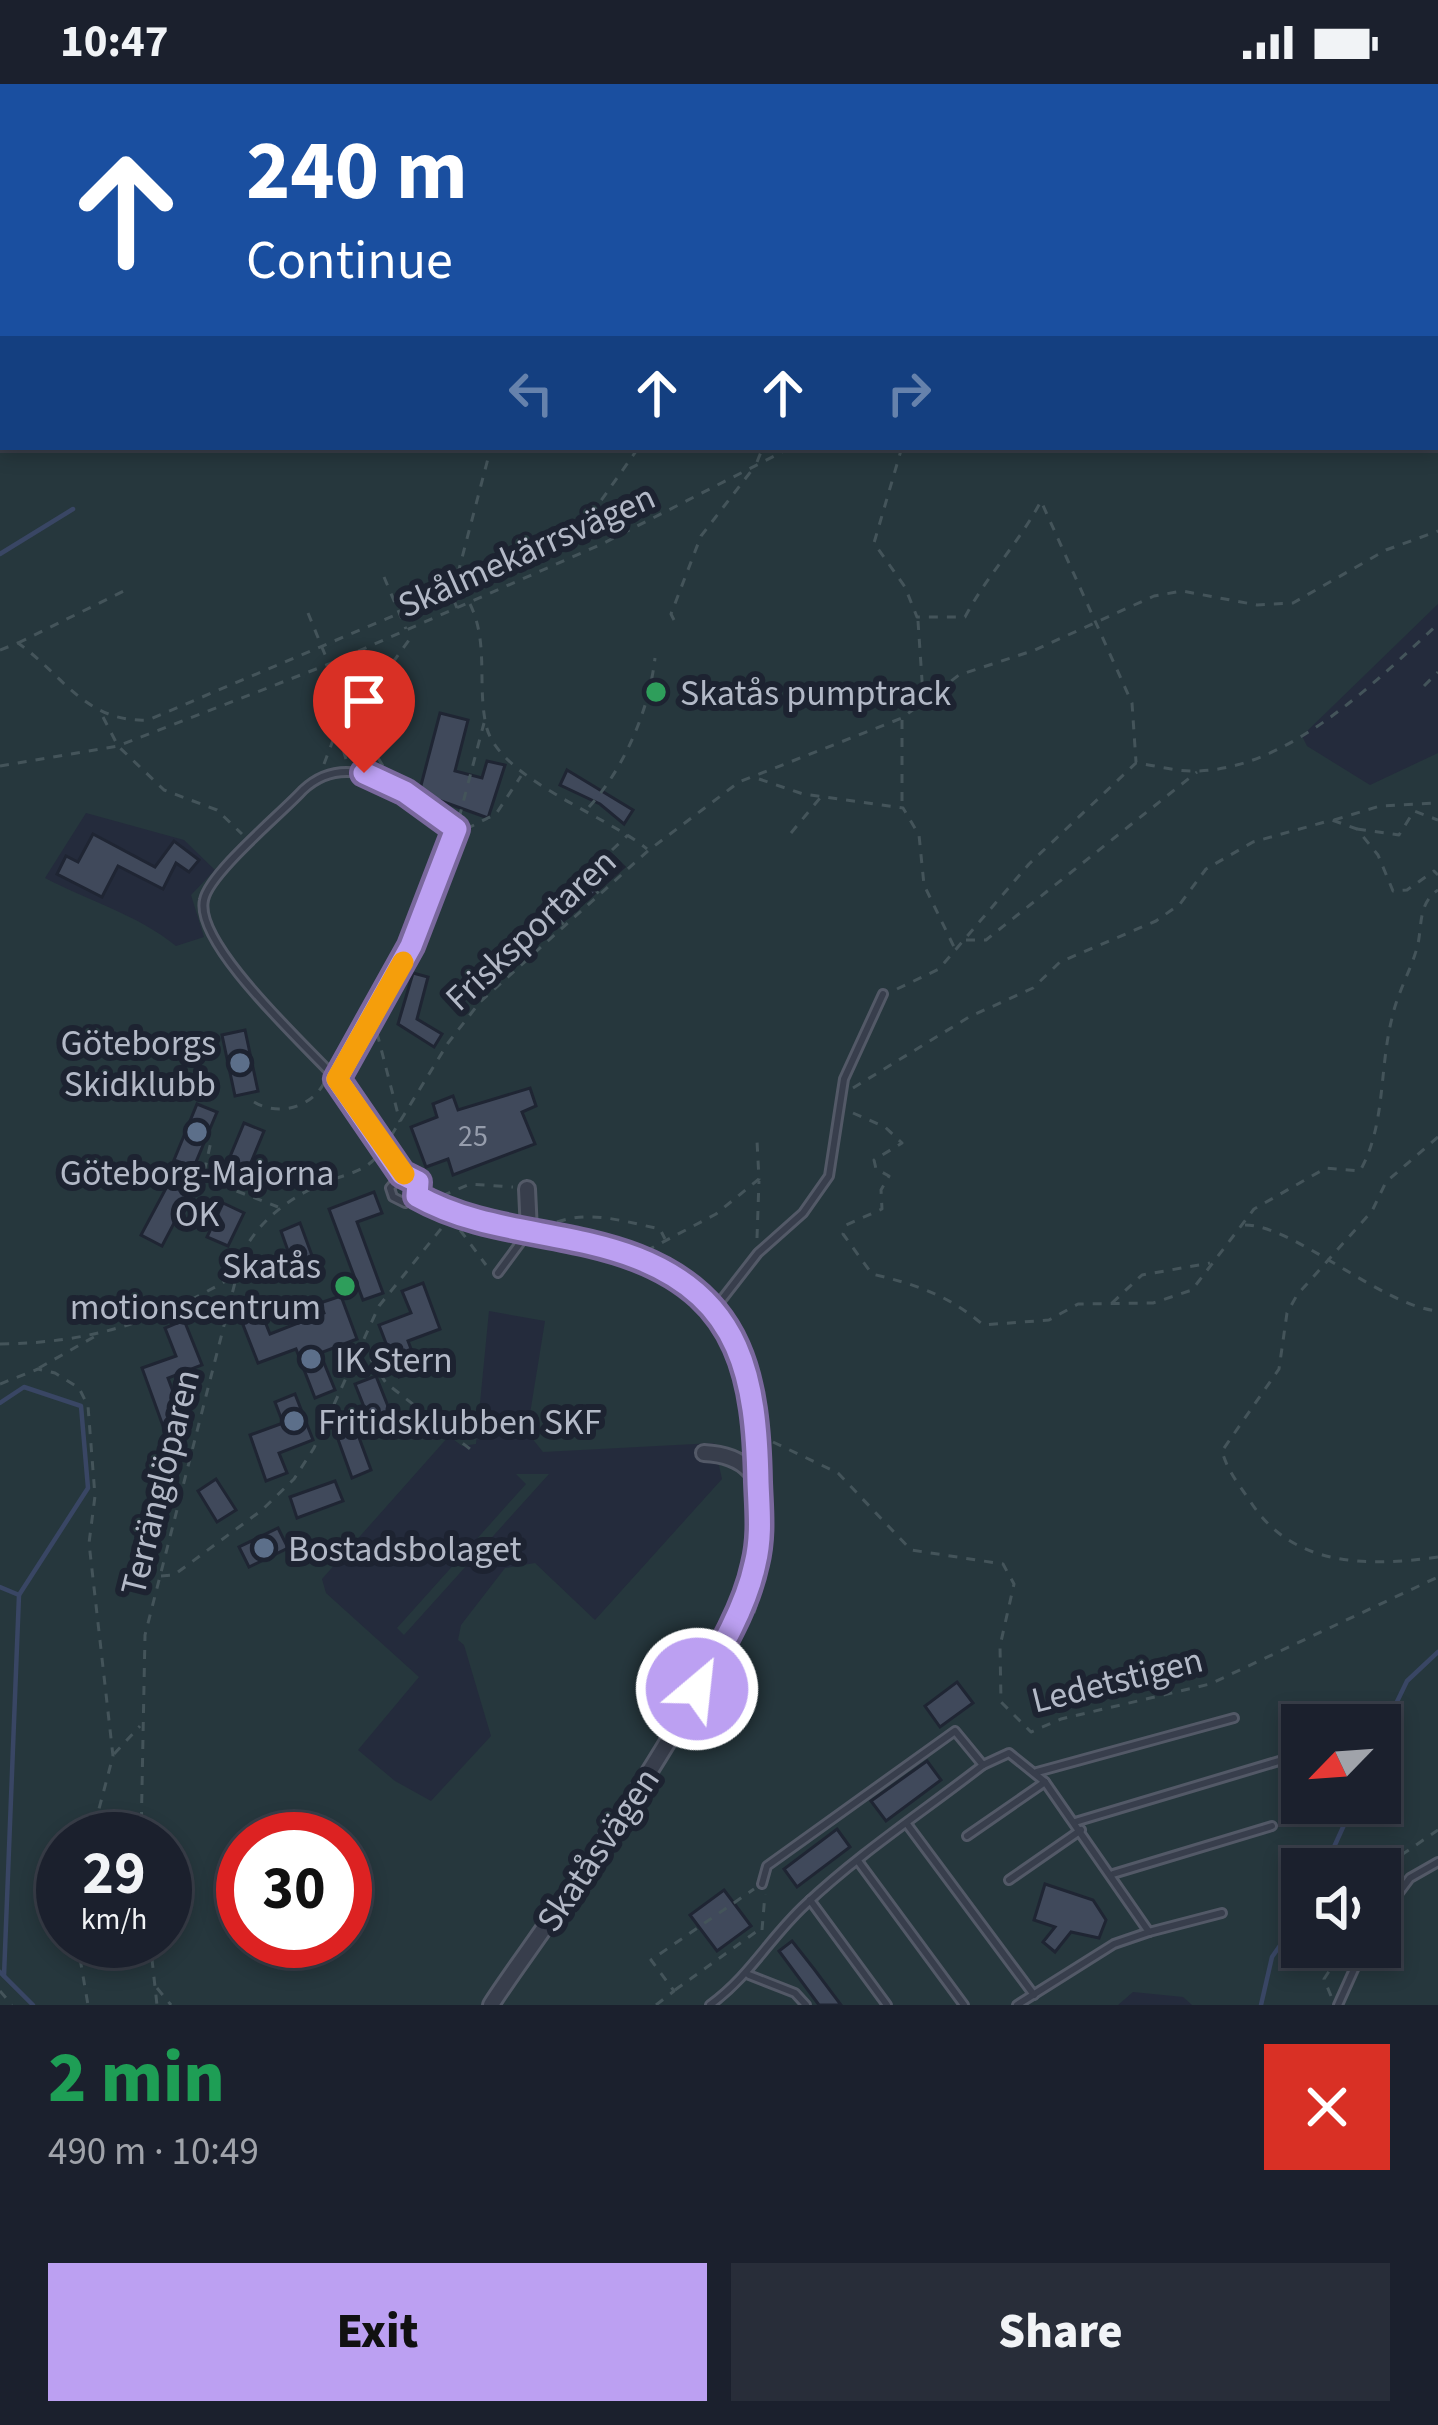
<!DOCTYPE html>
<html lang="en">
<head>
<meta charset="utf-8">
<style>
  body { margin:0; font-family:"Source Sans 3",sans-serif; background:#282d39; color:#f1f3f6; height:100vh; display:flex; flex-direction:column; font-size:45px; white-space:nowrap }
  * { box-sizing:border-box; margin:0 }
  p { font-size:39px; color:#a0a3aa }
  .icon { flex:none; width:66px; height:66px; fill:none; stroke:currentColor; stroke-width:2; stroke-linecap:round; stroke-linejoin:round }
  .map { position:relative; height:1921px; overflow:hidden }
  .sheet { display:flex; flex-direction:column; background:#1b202d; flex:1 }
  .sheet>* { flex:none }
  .guide { position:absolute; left:0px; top:0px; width:1440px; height:366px; box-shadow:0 6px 18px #0003,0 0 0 3px #393e49; background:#1a4fa0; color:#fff; overflow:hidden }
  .needle { width:78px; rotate:245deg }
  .buttons { position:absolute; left:1281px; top:1620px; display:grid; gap:24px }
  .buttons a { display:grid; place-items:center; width:120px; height:120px; border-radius:0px; background:#1b202d; box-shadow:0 6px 18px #0003,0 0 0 3px #393e49; font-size:60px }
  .speed { position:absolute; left:36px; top:1728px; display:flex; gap:24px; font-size:60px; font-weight:700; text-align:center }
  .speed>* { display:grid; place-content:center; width:156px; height:156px; border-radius:50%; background:#1b202d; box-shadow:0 6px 18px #0003,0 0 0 3px #393e49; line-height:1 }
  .speed small { font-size:30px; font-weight:400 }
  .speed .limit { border:18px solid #d22; background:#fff; color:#111 }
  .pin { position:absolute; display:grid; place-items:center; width:102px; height:102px; color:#fff; margin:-123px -51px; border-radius:50% 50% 50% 0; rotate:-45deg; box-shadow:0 0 12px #0007 }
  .pin .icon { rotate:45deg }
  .me { position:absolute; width:132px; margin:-66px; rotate:28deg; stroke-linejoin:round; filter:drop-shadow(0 0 9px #0008) }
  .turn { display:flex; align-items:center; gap:42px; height:252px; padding:0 48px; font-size:54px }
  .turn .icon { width:156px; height:156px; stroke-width:2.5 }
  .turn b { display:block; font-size:84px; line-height:102px }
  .lanes { display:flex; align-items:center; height:114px; padding:0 48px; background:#0003; justify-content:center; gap:60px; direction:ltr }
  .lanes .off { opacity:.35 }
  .round { display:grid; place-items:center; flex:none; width:126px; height:126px; border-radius:0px; background:#282d39 }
  .overview { display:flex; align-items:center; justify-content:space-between; height:204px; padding:0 48px }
  h1 { font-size:72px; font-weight:800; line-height:90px; color:#1e9e55 }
  .button { display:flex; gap:24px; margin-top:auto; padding:24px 48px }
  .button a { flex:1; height:138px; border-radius:0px; background:#bca0f2; color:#111; font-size:48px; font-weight:800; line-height:138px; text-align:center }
  .button a+a { background:#282d39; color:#f1f3f6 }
  .status { display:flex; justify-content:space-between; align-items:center; height:84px; padding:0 60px; background:#1b202d; direction:ltr }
  .status svg { height:33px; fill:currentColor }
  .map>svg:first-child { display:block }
</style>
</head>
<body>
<div class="status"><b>10:47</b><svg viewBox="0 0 49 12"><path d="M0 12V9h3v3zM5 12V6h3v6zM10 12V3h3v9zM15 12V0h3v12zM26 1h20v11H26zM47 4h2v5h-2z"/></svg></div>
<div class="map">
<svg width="1438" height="1921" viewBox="0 0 1438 1921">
  <rect width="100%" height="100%" fill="#242b3c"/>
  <!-- green -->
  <g fill="#26373d" fill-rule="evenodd">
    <path d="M0,0h1438v520l-136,132 5,10 63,39 68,-32v1252h-246l-9,-8 -50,-5 -15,13h-1118zM3,3h1434v360h-1434zM86,729l98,27 31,30 -24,25 13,42 -28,9c-38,-31 -87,-45 -131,-68zM489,1227l56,10 -18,111 16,20 171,-9 8,36 -127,141 -60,-57 -30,5 -44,57 -3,15 6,5 27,91 -60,65 -36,-20 -37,-31 61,-73 -93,-84 -4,-14 127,-143 13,10 14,-2zM1302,1641h78v78h-78zM63,1755h102v102h-102zM243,1755h102v102h-102zM1302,1785h78v78h-78z"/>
    <path d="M516,1390h33l-145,161 -7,-7 129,-144z"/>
  </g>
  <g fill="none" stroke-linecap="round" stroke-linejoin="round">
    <!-- stream -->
    <g stroke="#394664" stroke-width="4.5">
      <path d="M1158,3l2,-3"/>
      <path d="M0,470l73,-45"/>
      <path d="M0,1319l24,-16 57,19 7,82 -69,107"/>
      <path d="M0,1503l19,8 -15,381"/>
      <path d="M1380,1653l27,-56 31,-29"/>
      <path d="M1324,1785l30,-66"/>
      <path d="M0,1888l33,33"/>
      <path d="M1261,1921l11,-48 30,-43"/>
    </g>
  </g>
  <!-- building -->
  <g fill="#40495b" stroke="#1f2533" stroke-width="3">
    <path d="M440,629l28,7 -13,51 27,7 5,-17 18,4 -17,53 -69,-25z"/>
    <path d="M567,686l66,40 -9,14 -24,-20 -40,-19z"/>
    <path d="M93,750l62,33 19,-26 25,19 -10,12 -13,-9 -13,26 -45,-23 -16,31 -45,-23 9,-18 12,6z"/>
    <path d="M614,773l10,10 -92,82 -10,-11z"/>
    <path d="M413,889l15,4 -11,42 25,15 -8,13 -36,-23z"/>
    <path d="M245,946l13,61 -23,5 -13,-61z"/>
    <path d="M530,1004l6,18 -14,6 13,32 -82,31 -5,-16 -22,8 -15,-40 26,-10 -4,-13 20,-8 5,14z"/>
    <path d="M197,1020l20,8 -32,76 6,3 -29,55 -21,-11 39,-73 -6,-2z"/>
    <path d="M244,1039l20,8 -17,41 -20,-8z"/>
    <path d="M374,1108l8,21 -25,9 26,71 -20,7 -34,-91z"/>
    <path d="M223,1119l21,10 -16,33 -21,-9z"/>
    <path d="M300,1139l18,49 -20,7 -17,-48z"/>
    <path d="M423,1199l17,46 -32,12 11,29 -20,7 -20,-52 32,-12 -9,-22z"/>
    <path d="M341,1212l16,43 -37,14 15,37 -20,8 -19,-49 -38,14 -18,-46 20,-8 10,25 54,-21 -4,-10z"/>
    <path d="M184,1236l18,45 -34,13 19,51 -20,8 -25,-69 34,-12 -11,-28z"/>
    <path d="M376,1292l17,43 -21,8 -17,-43z"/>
    <path d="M295,1310l18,46 -34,13 8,20 -21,8 -16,-46 33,-12 -8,-21z"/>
    <path d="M354,1340l17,46 -19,8 -17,-47z"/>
    <path d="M216,1395l20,31 -19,12 -19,-31z"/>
    <path d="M335,1397l8,20 -46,17 -7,-21z"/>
    <path d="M278,1444l10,20 -39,19 -10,-20z"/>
    <path d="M957,1598l16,21 -33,24 -15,-21z"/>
    <path d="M927,1677l14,19 -55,41 -15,-20z"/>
    <path d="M837,1745l13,18 -53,40 -13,-18z"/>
    <path d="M1045,1800l48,16 13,20 -7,18 -28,-6 -16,20 -12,-10 12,-15 -21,-7z"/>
    <path d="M724,1806l27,36 -34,25 -27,-36z"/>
    <path d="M792,1857l22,28 27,36h-22l-40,-54z"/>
  </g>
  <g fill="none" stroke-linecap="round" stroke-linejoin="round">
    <!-- service casing -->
    <g stroke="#535967" stroke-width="12">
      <g id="service">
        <path d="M337,995l74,-132 45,-118c-41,-30 -103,-86 -153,-39 -21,23 -94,83 -99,110 -10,45 106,149 135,182 24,27 45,61 63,92l16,8 -1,14 -12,7 -12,-6 -3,-9 12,-14"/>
        <path d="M418,1113l32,19 79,15 -31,42"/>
        <path d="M716,1223l42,-54 45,-40 26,-37 15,-97 39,-85"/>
        <path d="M1037,1688l197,-54"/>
        <path d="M1075,1738l214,-64"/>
        <path d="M907,1740l127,171"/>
        <path d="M967,1752l78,-54"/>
        <path d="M858,1777l106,144"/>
        <path d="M1113,1790l159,-48"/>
        <path d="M1009,1796l72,-50"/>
        <path d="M762,1800l5,-18 188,-135 28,34"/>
        <path d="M810,1816l77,105"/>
        <path d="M1380,1834l30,-40 28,-16"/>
        <path d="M1149,1848l73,-19"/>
        <path d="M749,1891l46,18 11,12"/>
        <path d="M710,1921c41,-30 59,-67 96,-101 54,-51 118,-93 177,-139l26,-12 36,29 104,150 -35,12 -97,61"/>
        <path d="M1338,1921l26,-58"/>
      </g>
    </g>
    <!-- minor casing -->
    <g stroke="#535967" stroke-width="20">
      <g id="minor">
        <path d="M527,1105l2,42c156,37 231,65 230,244"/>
        <path d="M491,1921c36,-61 415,-543 213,-552"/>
      </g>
    </g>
    <!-- path -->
    <g stroke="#44545a" stroke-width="3" stroke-dasharray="9 9" stroke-linecap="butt">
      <path d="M10,0l5,3"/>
      <path d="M258,0l7,3"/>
      <path d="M657,0l1,3"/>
      <path d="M710,0l10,3"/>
      <path d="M748,0l13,3"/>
      <path d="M350,3v-3"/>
      <path d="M422,3l7,-3"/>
      <path d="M1129,3l2,-3"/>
      <path d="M1437,4h1"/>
      <path d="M1437,334l1,1"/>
      <path d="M0,346l3,-2"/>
      <path d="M902,363l-28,96 31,44 12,30h48c22,-42 54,-74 76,-116l91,202 4,59"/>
      <path d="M757,378l6,-15"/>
      <path d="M384,493l22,52"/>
      <path d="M470,520c19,39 7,80 16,121 11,53 120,90 161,124"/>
      <path d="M457,524l-5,-12 39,-149"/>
      <path d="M308,529l38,93 37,60"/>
      <path d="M674,536l-3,-6 30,-78 51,-66"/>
      <path d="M918,537l5,74"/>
      <path d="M18,559l110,-54"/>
      <path d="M0,566l18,-7c45,32 68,80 130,77l403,-171 32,-23 56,-79"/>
      <path d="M1424,602l14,-14"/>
      <path d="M103,633l15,29 46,44 53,20 25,24"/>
      <path d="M902,636v86"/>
      <path d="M338,650l8,25"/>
      <path d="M324,680l22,-58 45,-41 18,-25 -2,-8"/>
      <path d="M0,682l118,-20 211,-82 273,-120 190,-97"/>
      <path d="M759,695l44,15 100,14 16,27 5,50 32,66"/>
      <path d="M589,723c36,-40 60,-97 66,-149"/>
      <path d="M459,734l25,-95"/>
      <path d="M1334,736l46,-14 58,-3"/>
      <path d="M466,745l30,-15 25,-38"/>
      <path d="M1357,745l42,6 15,-24 24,9"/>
      <path d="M791,749l29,-35"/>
      <path d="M612,766l16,-15"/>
      <path d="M580,790l20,21"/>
      <path d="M575,794l11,-9"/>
      <path d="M545,821l20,21"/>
      <path d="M540,826l14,-13"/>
      <path d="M966,856h20l211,-168"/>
      <path d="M897,905l42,-20 90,-105 107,-101c18,2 37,8 56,8 94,1 181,-87 246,-147"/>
      <path d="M377,949l23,89"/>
      <path d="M853,1004l116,-71 64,-29 27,-26 96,-41 24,-17 26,-35 47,-27 79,-22 25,9 21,26 15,36 14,-1 27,-19 4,4"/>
      <path d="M254,1018c25,15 59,5 71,-21"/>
      <path d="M853,1029l32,14 17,16 -28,17 2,9 13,7 -8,14 1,19 -36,16 -3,9 29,40c42,10 77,21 111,51l66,-5 29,-16 75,-1 39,-13 62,-81 72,-41 34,3c26,-46 19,-102 32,-153 5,-24 18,-46 25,-70 6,-23 0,-43 21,-58"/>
      <path d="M391,1052l57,-93 32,-41 169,-152 90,-68 163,-64 57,-43 76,-25 119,-54 28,-5 75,14 36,-2 93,-53 52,-19"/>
      <path d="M1438,1053l-52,45 -14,29 -75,84 -10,18 -8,56 -57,82c6,21 16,32 28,50 42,66 116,66 188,56"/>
      <path d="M203,1094l75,29"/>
      <path d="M442,1112l28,-12 43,3"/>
      <path d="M181,1136l22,-43 9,-40"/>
      <path d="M557,1138c34,-12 69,0 103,7l5,10"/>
      <path d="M1245,1141c49,0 137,81 193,86"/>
      <path d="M460,1146l26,35"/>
      <path d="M757,1154l2,-57"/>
      <path d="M646,1167l70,-37 43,-35 -2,-38"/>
      <path d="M1112,1219l30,-28 68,-12"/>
      <path d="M0,1260c91,-1 159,-23 236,-69"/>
      <path d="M361,1260l25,39 84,66"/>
      <path d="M39,1284l60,-34"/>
      <path d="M352,1288l20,-1"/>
      <path d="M0,1300l38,-15 17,4 24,15 9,18 7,90 -6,47 24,213 -22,83"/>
      <path d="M773,1358l65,31 73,77 92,14 11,20 -14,62 1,56 30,30 30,-13 149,-35 228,-107"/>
      <path d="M161,1492l13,-1 88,-65 32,-31 20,-31 65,-142 65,-81"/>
      <path d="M754,1529l11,-37"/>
      <path d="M709,1620l22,-45"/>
      <path d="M114,1670l26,-28"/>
      <path d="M141,1755l4,-204 97,-380c16,-35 50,-59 86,-74 20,-7 38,-10 51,-27"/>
      <path d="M1380,1800l20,-28 38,-26"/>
      <path d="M762,1846l3,-36"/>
      <path d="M77,1857l11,64"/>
      <path d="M150,1857l7,64"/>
      <path d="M157,1904l14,17"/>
      <path d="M675,1906l85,-61"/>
      <path d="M0,1907l12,14"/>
      <path d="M1331,1912l-7,-17 21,-32"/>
      <path d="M656,1921l18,-14 -23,-31 103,-71"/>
    </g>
    <!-- service -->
    <use href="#service" stroke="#383e4c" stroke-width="6"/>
    <!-- minor -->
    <use href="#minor" stroke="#383e4c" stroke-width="14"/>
  </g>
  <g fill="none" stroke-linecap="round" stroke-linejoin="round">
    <!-- route casing -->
    <g stroke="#7a689d" stroke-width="30">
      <path id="route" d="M364,689l41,19 51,37 -45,117 -74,133 65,95 16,8 -1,14c67,38 148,34 220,62 105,41 119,121 121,224 1,28 4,54 -3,82 -9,43 -35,87 -58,125"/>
    </g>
    <!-- route -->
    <use href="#route" stroke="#bca0f2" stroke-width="21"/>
    <!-- slow -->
    <path stroke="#f59e0b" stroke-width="21" d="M403,878l-66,117 67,95"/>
  </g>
  <!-- markers -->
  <g fill="#2e9e5b" stroke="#1d2331" stroke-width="4.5">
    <circle cx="656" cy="608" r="12"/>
    <circle cx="345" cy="1202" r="12"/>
  </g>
  <g fill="#5c6f8a" stroke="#1d2331" stroke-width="4.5">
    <circle cx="240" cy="979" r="12"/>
    <circle cx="197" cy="1048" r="12"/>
    <circle cx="311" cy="1275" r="12"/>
    <circle cx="294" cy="1337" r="12"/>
    <circle cx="264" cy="1464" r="12"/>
  </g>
  <g text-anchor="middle" stroke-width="12" stroke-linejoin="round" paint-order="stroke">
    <!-- number labels -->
    <g font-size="30" fill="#969dac">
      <text x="473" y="1062">25</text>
    </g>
    <!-- street labels -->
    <g font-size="36" fill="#b3b9c7" stroke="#1d2331">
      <text transform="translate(526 466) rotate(-24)" y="13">Skålmekärrsvägen</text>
      <text transform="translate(530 845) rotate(-43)" y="13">Frisksportaren</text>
      <text transform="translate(159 1398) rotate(-76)" y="13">Terränglöparen</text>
      <text transform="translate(1117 1595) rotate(-14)" y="13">Ledetstigen</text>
      <text transform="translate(597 1765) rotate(-56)" y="13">Skatåsvägen</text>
    </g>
    <!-- poi labels -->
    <g font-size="36" fill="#b3b9c7" stroke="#1d2331" text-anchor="start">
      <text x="680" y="621">Skatås pumptrack</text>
      <text x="216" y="971" text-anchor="end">Göteborgs<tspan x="216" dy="41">Skidklubb</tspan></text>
      <text x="197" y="1101" text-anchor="middle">Göteborg-Majorna<tspan x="197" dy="41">OK</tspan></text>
      <text x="321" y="1194" text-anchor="end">Skatås<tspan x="321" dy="41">motionscentrum</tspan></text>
      <text x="335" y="1288">IK Stern</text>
      <text x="318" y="1350">Fritidsklubben SKF</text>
      <text x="288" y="1477">Bostadsbolaget</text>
    </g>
  </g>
</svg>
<div class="buttons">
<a><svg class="needle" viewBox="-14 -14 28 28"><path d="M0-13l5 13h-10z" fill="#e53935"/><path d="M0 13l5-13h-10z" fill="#a0a3aa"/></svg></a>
<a><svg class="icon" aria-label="sound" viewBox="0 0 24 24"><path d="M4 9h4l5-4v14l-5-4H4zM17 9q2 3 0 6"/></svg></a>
</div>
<div class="speed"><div>29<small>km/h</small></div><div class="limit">30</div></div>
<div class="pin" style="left:364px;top:689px;background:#d93025"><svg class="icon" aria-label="arrive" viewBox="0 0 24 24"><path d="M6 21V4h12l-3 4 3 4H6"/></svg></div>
<svg class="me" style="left:697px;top:1605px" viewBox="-20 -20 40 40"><circle r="17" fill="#bca0f2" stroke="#fff" stroke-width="3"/><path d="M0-11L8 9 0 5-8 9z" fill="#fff"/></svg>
<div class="guide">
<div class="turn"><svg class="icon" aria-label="ahead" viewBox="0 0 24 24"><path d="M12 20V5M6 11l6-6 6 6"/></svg><div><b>240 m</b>Continue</div></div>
<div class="lanes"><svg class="icon off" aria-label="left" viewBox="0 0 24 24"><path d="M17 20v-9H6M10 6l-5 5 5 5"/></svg><svg class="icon" aria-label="ahead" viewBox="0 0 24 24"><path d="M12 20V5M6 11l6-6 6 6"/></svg><svg class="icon" aria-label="ahead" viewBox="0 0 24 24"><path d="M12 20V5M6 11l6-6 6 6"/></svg><svg class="icon off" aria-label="right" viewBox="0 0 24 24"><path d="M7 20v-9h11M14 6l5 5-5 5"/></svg></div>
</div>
</div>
<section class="sheet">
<div class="overview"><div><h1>2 min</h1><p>490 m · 10:49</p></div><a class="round" style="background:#d93025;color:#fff"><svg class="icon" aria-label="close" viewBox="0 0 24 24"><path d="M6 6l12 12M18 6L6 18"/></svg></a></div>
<div class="button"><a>Exit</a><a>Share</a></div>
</section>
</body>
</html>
